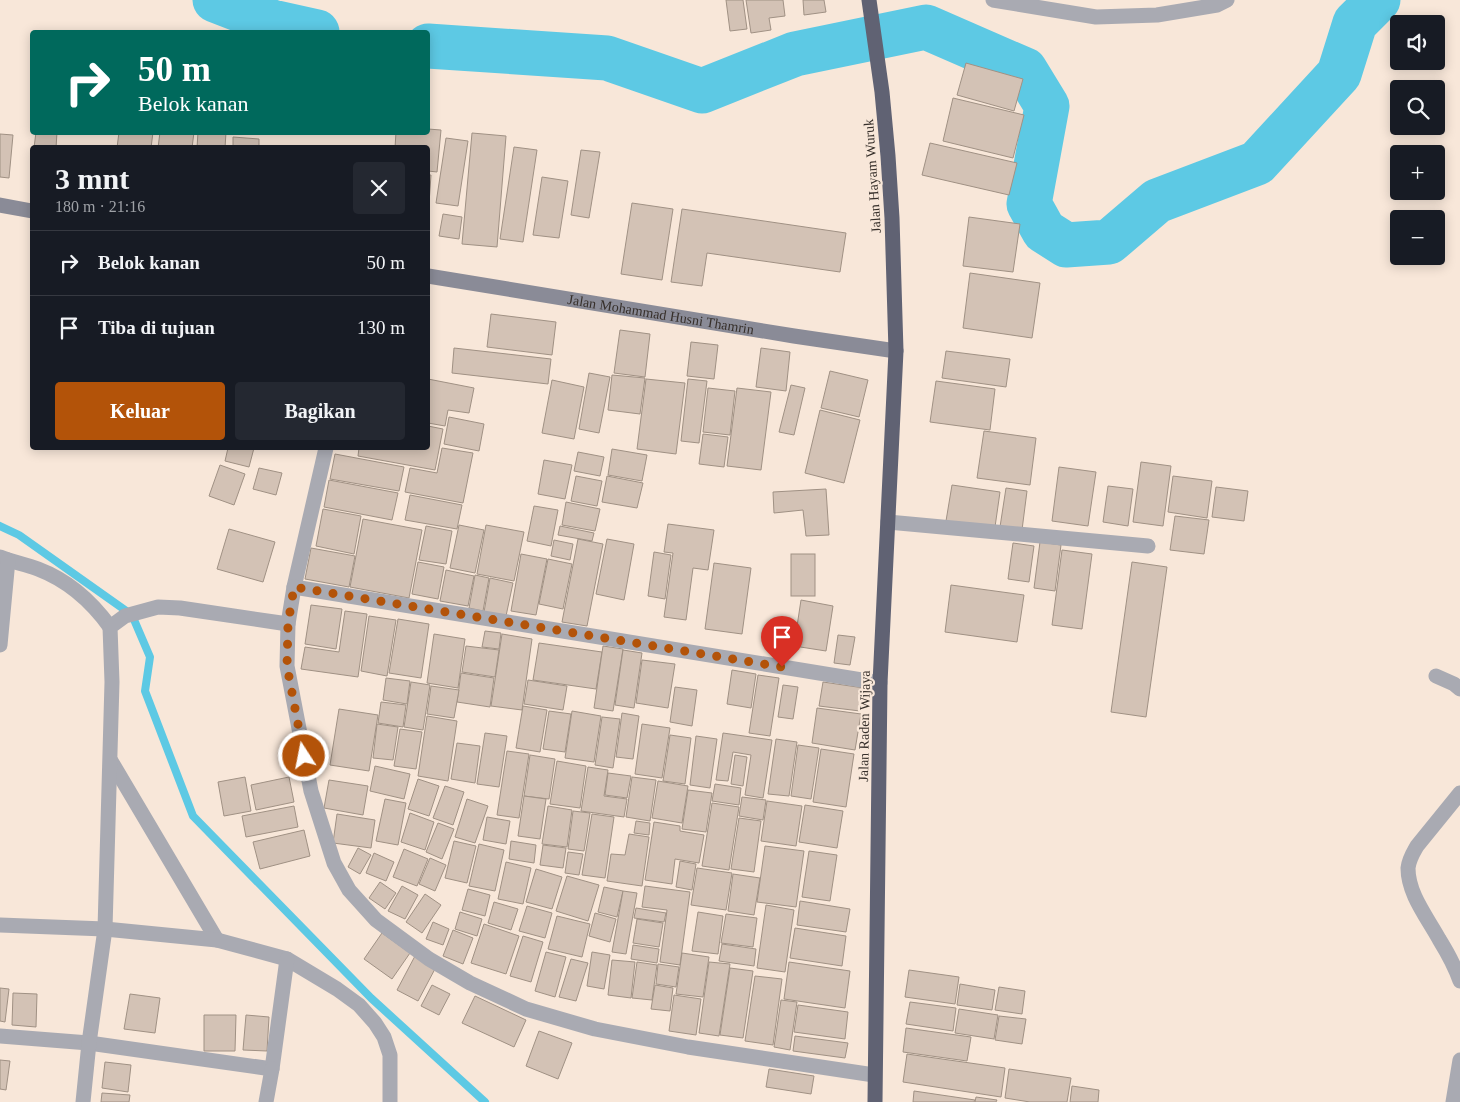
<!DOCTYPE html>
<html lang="id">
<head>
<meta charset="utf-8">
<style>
  body { margin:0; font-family:"Times New Roman",serif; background:#242831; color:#f1f3f6; height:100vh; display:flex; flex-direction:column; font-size:19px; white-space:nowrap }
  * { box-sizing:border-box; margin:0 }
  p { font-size:16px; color:#9ea1a6 }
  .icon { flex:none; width:28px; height:28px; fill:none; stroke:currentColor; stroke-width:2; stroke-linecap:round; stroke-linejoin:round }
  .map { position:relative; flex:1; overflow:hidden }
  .panel { position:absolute; left:30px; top:145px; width:400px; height:305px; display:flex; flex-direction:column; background:#171b24; border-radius:5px; box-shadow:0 2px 12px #0003 }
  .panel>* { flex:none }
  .top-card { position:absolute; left:30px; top:30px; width:400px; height:105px; border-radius:5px; box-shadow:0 2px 12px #0003; background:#00695c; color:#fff; overflow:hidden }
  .tools { position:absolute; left:1390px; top:15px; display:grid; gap:10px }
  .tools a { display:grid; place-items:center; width:55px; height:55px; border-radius:5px; background:#171b24; box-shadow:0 2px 12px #0003; font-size:25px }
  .pin { position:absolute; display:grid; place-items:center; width:42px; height:42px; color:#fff; margin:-51px -21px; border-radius:50% 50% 50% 0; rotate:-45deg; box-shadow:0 0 5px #0007 }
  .pin .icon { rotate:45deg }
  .me { position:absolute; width:55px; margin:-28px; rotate:349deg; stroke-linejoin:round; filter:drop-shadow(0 0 4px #0008) }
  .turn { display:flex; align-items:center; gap:18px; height:105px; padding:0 25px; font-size:22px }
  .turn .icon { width:65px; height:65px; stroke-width:2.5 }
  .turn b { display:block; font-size:35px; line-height:42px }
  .round { display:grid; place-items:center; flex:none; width:52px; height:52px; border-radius:5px; background:#242831 }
  .headline { display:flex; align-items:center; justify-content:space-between; height:85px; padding:0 25px }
  h1 { font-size:30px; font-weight:600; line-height:38px }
  .cta { display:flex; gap:10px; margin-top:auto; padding:10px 25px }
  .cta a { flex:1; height:58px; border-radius:5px; background:#b35309; color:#fff; font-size:20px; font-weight:600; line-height:58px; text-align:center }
  .cta a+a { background:#242831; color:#f1f3f6 }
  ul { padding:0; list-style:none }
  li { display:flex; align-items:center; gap:15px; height:65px; padding:0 25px; border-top:1px solid #363941 }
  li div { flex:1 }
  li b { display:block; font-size:19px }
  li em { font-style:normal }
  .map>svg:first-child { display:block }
</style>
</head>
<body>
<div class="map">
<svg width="1460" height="1102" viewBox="0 0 1460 1102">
  <rect width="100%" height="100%" fill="#f8e7d9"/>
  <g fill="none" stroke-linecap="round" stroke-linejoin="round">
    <!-- stream -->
    <path stroke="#5dc9e4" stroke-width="8" d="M0,526l19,9 113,80 18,42 -5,34 48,125 178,182 114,104"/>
    <!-- river -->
    <g stroke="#5dc9e4" stroke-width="45">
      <path d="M215,0l57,22 45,10"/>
      <path d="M428,46l179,12 95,33 93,-37 131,-27 99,43 22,36 -18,98 15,27 22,14 43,-3 48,-41 100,-38 82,-89 16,-51 23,-23"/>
    </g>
  </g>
  <!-- building -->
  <g fill="#d3c2b5" stroke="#a09184">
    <path d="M726,0h17l4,29 -17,2z"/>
    <path d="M746,0h37l2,16 -16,2 2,12 -20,3z"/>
    <path d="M803,0h21l2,12 -22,3z"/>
    <path d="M966,63l57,16 -9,32 -57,-16z"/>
    <path d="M953,98l71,17 -11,43 -70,-17z"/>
    <path d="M428,129l13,1 -4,42 -9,-1v-23h-33l1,-16h32z"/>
    <path d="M36,132h21l-1,16h-22z"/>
    <path d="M119,132h34l-2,16h-34z"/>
    <path d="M160,132h34l-2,16h-34z"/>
    <path d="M198,132h28l-1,16h-28z"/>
    <path d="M472,133l34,3 -9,111 -35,-3z"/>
    <path d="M0,134l13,1 -4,43 -9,-1z"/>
    <path d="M233,137l26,2v9h-26z"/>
    <path d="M446,138l22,3 -10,65 -22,-3z"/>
    <path d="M930,143l87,20 -8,32 -87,-20z"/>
    <path d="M514,147l23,3 -14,92 -23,-3z"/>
    <path d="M581,150l19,2 -11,66 -18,-3z"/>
    <path d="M428,175h3l-3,43z"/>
    <path d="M542,177l26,4 -9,57 -26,-3z"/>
    <path d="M632,203l41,6 -11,71 -41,-6z"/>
    <path d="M682,209l164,24 -6,39 -133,-19 -5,33 -31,-4z"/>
    <path d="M443,214l19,3 -3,22 -20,-3z"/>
    <path d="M969,217l51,7 -7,48 -50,-6z"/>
    <path d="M970,273l70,10 -8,55 -69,-10z"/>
    <path d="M491,314l65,8 -4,33 -65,-8z"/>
    <path d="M620,330l30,4 -5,43 -31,-4z"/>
    <path d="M691,342l27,3 -4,34 -27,-3z"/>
    <path d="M454,348l97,11 -3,25 -96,-11z"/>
    <path d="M761,348l29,4 -4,39 -30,-4z"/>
    <path d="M946,351l64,8 -4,28 -64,-9z"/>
    <path d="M830,371l38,9 -9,37 -38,-9z"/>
    <path d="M589,373l21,4 -11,56 -20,-4z"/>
    <path d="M612,375l33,3 -5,36 -32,-4z"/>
    <path d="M428,379l46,9 -5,25 -21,-3 -3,16 -17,-3z"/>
    <path d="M646,379l39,4 -9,71 -39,-5z"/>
    <path d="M688,379l19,2 -8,62 -18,-2z"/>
    <path d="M552,380l32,7 -10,52 -32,-6z"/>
    <path d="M936,381l59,8 -5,41 -60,-8z"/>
    <path d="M791,385l14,3 -11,47 -15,-3z"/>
    <path d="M708,388l27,3 -5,44 -27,-3z"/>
    <path d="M737,388l34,4 -10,78 -34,-4z"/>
    <path d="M820,410l40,10 -16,63 -39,-10z"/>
    <path d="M449,417l35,7 -5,27 -35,-7z"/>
    <path d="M428,426l15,3 -8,41 -77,-14 1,-8h69z"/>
    <path d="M984,431l52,7 -6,47 -53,-7z"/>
    <path d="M703,434l25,3 -4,30 -25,-3z"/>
    <path d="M228,448h26l-5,19 -24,-6z"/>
    <path d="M442,448l31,5 -10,50 -58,-11 5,-24 27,5z"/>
    <path d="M612,449l35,6 -5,26 -34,-6z"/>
    <path d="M578,452l26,5 -4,19 -26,-5z"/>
    <path d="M335,454l69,13 -5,24 -69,-12z"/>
    <path d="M544,460l28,5 -7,34 -27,-5z"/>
    <path d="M1141,462l30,4 -8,60 -30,-4z"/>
    <path d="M220,465l25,9 -11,31 -25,-9z"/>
    <path d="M1059,467l37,5 -8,54 -36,-5z"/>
    <path d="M259,468l23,5 -6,22 -23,-6z"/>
    <path d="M576,476l26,5 -5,25 -26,-5z"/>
    <path d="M607,476l36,7 -6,25 -35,-6z"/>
    <path d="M1173,476l39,5 -5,37 -39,-6z"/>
    <path d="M329,480l69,13 -6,27 -68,-13z"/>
    <path d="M952,485l48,7 -5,35 -49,-6z"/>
    <path d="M1108,486l25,3 -5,37 -25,-4z"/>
    <path d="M1216,487l32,4 -4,30 -32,-4z"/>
    <path d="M1006,488l21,3 -5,39 -22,-3z"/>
    <path d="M826,489l3,46 -23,1 -3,-26 -29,3 -1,-21z"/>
    <path d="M410,495l52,10 -5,24 -52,-9z"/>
    <path d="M566,502l34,7 -5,22 -33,-6z"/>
    <path d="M534,506l24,4 -7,36 -24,-5z"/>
    <path d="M323,509l38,7 -7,38 -38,-8z"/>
    <path d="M1175,516l34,4 -5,34 -34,-4z"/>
    <path d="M363,519l59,11 -13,68 -59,-11z"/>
    <path d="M668,524l46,6 -6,40 -15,-2 -7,52 -22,-3 9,-64 -9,-1z"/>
    <path d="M459,525l25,5 -9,43 -25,-5z"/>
    <path d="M486,525l38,7 -10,49 -37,-7z"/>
    <path d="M426,526l26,5 -6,33 -27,-4z"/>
    <path d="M560,526l34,7 -2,8 -34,-6z"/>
    <path d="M229,529l46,13 -12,40 -46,-13z"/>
    <path d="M578,539l25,5 -16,82 -25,-4z"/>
    <path d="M607,539l27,5 -10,56 -28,-6z"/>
    <path d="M554,540l19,4 -3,16 -19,-4z"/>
    <path d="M1040,542l21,3 -6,46 -21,-3z"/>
    <path d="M1013,543l21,3 -5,36 -21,-3z"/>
    <path d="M311,548l44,8 -6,31 -44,-8z"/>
    <path d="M1062,550l30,4 -10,75 -30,-4z"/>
    <path d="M654,552l17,3 -6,44 -17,-3z"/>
    <path d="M521,554l26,5 -11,56 -25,-4z"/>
    <rect x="791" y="554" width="24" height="42"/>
    <path d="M548,559l24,5 -9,45 -24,-5z"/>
    <path d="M418,562l26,5 -6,32 -26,-5z"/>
    <path d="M1132,562l35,5 -21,150 -35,-5z"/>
    <path d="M714,563l37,5 -9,66 -37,-5z"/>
    <path d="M446,570l28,6 -6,30 -28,-5z"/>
    <path d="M475,575l14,3 -6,33 -14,-3z"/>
    <path d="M490,578l23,5 -7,33 -22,-4z"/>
    <path d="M951,585l73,10 -7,47 -72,-10z"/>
    <path d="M801,600l32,6 -7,45 -32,-5z"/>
    <path d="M311,605l31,4 -6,40 -31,-5z"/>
    <path d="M345,611l22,3 -9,63 -57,-8 4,-22 34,5z"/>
    <path d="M369,616l27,4 -9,56 -26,-5z"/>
    <path d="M398,619l31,5 -8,54 -32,-5z"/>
    <path d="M485,631l16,2 -2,16 -17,-2z"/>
    <path d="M434,634l31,5 -7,49 -31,-5z"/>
    <path d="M502,634l30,5 -10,71 -31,-4z"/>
    <path d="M838,635l17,2 -5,28 -16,-2z"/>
    <path d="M539,643l63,9 -6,37 -63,-9z"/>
    <path d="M466,646l33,4 -4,27 -33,-5z"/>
    <path d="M603,646l20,3 -10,62 -19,-3z"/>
    <path d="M623,650l19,3 -8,55 -19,-3z"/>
    <path d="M642,660l33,4 -7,44 -32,-5z"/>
    <path d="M732,670l24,4 -5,34 -24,-4z"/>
    <path d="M461,673l33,5 -4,29 -33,-5z"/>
    <path d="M758,675l21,3 -9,58 -21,-3z"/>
    <path d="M386,678l24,3 -3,23 -24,-4z"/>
    <path d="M528,680l39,6 -4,24 -39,-6z"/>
    <path d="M411,682l19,3 -7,45 -19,-3z"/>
    <path d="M823,682l41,6 -4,23 -41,-5z"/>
    <path d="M783,685l15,2 -5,32 -15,-2z"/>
    <path d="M431,686l28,4 -5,28 -27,-4z"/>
    <path d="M675,687l22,3 -5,36 -22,-4z"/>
    <path d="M381,702l25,3 -3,22 -25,-4z"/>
    <path d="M523,706l24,4 -7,42 -24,-4z"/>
    <path d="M817,708l44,6 -6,36 -43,-7z"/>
    <path d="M339,709l39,6 -9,56 -39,-6z"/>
    <path d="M549,711l22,3 -6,38 -22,-3z"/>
    <path d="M572,711l29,5 -7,46 -29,-4z"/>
    <path d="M622,713l17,3 -6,43 -17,-2z"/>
    <path d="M427,716l30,5 -9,60 -30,-5z"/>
    <path d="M602,717l18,2 -7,49 -18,-3z"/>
    <path d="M377,724l21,3 -5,33 -20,-2z"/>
    <path d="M642,724l28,4 -8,50 -27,-4z"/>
    <path d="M400,729l22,3 -6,37 -22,-3z"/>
    <path d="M485,733l22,3 -8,51 -22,-3z"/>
    <path d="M723,733l49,7 -9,58 -18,-3 6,-40 -18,-3 -5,29 -12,-1z"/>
    <path d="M670,735l21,3 -6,46 -22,-3z"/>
    <path d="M696,736l21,3 -7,49 -20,-3z"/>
    <path d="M776,739l21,3 -8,54 -21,-2z"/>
    <path d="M457,743l23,3 -5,37 -24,-4z"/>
    <path d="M798,745l21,3 -8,51 -20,-3z"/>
    <path d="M821,749l33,5 -8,53 -33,-5z"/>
    <path d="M507,751l22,3 -10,64 -22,-3z"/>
    <path d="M530,755l25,4 -6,40 -25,-3z"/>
    <path d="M735,755l12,2 -4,29 -12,-2z"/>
    <path d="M557,761l29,5 -6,42 -30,-4z"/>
    <path d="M375,766l35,8 -6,25 -34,-8z"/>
    <path d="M588,767l20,3 -4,26 23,3 -3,18 -43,-6z"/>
    <path d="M608,773l23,3 -4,22 -22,-3z"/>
    <path d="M245,777l6,34 -27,5 -6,-34z"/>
    <path d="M289,777l5,25 -38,8 -5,-25z"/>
    <path d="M632,777l24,3 -6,41 -24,-4z"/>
    <path d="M418,779l21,7 -10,30 -21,-7z"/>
    <path d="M329,780l39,6 -5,29 -39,-7z"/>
    <path d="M658,781l30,5 -6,37 -30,-5z"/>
    <path d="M715,784l26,4 -2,17 -27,-4z"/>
    <path d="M445,786l19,6 -11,33 -20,-7z"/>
    <path d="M688,790l24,3 -6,39 -24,-3z"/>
    <path d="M524,796l22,3 -6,40 -22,-3z"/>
    <path d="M742,797l24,3 -3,20 -24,-4z"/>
    <path d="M385,799l21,4 -8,42 -22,-4z"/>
    <path d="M467,799l21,7 -13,37 -20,-6z"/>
    <path d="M767,801l35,5 -6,40 -35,-5z"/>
    <path d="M712,803l27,4 -10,63 -27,-4z"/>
    <path d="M805,805l38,6 -6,37 -38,-6z"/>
    <path d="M294,806l4,21 -52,10 -4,-21z"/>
    <path d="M548,806l24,4 -5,37 -25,-3z"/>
    <path d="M573,811l17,2 -6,38 -16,-2z"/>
    <path d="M410,813l24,9 -9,28 -24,-8z"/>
    <path d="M337,814l38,6 -4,28 -38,-5z"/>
    <path d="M592,814l22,3 -9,61 -23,-3z"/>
    <path d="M487,817l23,4 -4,23 -23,-4z"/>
    <path d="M739,818l22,3 -7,51 -23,-3z"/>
    <path d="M636,821l14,2 -1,12 -15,-2z"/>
    <path d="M654,822l26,4v5l24,4 -5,28 -24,-4 -3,25 -27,-4z"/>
    <path d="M438,823l16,6 -12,30 -16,-7z"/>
    <path d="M304,830l6,26 -50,13 -7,-27z"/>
    <path d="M629,834l20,3 -7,49 -35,-5 4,-27 14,1z"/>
    <path d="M454,841l22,5 -9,37 -22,-5z"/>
    <path d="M511,841l25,4 -2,18 -25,-4z"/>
    <path d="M479,844l25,6 -9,41 -26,-5z"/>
    <path d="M543,845l23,3 -3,20 -23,-3z"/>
    <path d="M765,846l39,5 -8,56 -39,-5z"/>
    <path d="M358,848l13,7 -11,19 -12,-7z"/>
    <path d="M404,849l24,10 -11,27 -24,-9z"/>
    <path d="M809,851l28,4 -7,46 -28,-4z"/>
    <path d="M568,852l15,2 -4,21 -14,-2z"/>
    <path d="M374,853l20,9 -8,19 -20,-8z"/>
    <path d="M430,858l16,7 -11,26 -16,-7z"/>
    <path d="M680,861l16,3 -4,26 -16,-3z"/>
    <path d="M506,862l25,6 -8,36 -25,-5z"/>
    <path d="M697,868l35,5 -6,37 -35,-5z"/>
    <path d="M536,869l26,8 -10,32 -26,-7z"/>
    <path d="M733,874l27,4 -6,37 -26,-4z"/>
    <path d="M567,876l32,9 -11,36 -32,-10z"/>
    <path d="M380,882l16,11 -11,16 -16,-11z"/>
    <path d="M402,886l16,9 -13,24 -17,-8z"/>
    <path d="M645,886l45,6 -10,73 -20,-3 7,-52 -25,-3z"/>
    <path d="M604,887l19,4 -6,26 -19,-5z"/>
    <path d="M468,889l22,6 -5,21 -23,-6z"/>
    <path d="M623,891l14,2 -11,61 -14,-2z"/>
    <path d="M425,894l16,11 -19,28 -16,-11z"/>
    <path d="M800,901l50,8 -4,23 -49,-7z"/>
    <path d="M494,902l24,7 -7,21 -23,-7z"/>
    <path d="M766,905l28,5 -9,62 -28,-4z"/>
    <path d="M527,906l25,7 -7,25 -26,-7z"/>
    <path d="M636,908l30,5 -2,9 -30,-4z"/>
    <path d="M460,912l22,7 -5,17 -22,-7z"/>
    <path d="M698,912l25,4 -5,38 -26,-3z"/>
    <path d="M595,913l21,6 -6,23 -21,-6z"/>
    <path d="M726,914l31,4 -4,29 -32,-4z"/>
    <path d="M557,916l33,8 -8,33 -34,-8z"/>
    <path d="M637,919l26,4 -4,24 -26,-4z"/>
    <path d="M433,922l16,7 -6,16 -17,-6z"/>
    <path d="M484,924l35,12 -13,38 -35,-11z"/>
    <path d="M795,928l51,8 -4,30 -52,-8z"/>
    <path d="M453,930l20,8 -10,26 -20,-8z"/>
    <path d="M382,933l28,20 -18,26 -28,-20z"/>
    <path d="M523,936l20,6 -12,40 -21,-6z"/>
    <path d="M722,944l34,5 -2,17 -35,-5z"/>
    <path d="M633,945l26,4 -2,14 -26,-4z"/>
    <path d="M546,952l20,5 -11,40 -20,-6z"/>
    <path d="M592,952l18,3 -6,34 -17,-3z"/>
    <path d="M682,953l27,4 -6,40 -27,-3z"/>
    <path d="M415,956l21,11 -18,34 -21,-11z"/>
    <path d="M571,959l17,4 -12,38 -17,-4z"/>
    <path d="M612,960l23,2 -4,36 -23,-3z"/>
    <path d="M637,962l20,3 -5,35 -20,-2z"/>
    <path d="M709,962l21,2 -11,72 -20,-3z"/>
    <path d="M789,962l61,9 -5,37 -61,-9z"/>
    <path d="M658,964l21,3 -3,20 -20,-3z"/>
    <path d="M730,968l23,3 -10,67 -23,-3z"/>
    <path d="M909,970l50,7 -4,27 -50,-7z"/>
    <path d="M755,976l27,3 -9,66 -28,-4z"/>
    <path d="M960,984l35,6 -3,20 -35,-5z"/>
    <path d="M432,985l18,9 -11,21 -18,-9z"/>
    <path d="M655,985l18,3 -3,23 -19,-2z"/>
    <path d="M999,987l26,4 -3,23 -27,-4z"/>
    <path d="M0,988l9,1 -4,33 -5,-1z"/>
    <path d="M13,993l24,1 -1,33 -24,-2z"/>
    <path d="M130,994l30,4 -5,35 -31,-4z"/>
    <path d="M674,995l27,4 -5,36 -27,-4z"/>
    <path d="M475,996l51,24 -12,27 -52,-24z"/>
    <path d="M781,1000l16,2 -7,48 -16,-3z"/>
    <path d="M910,1002l46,6 -3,23 -47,-7z"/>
    <path d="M798,1005l50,7 -3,27 -51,-7z"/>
    <path d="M959,1009l39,6 -4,24 -39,-6z"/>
    <path d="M204,1015h32l-1,36h-31z"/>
    <path d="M246,1015l23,2 -2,34 -24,-1z"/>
    <path d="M999,1016l27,3 -4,25 -27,-4z"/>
    <path d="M906,1028l65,9 -4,24 -64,-9z"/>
    <path d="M539,1031l33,12 -14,36 -32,-13z"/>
    <path d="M795,1036l53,7 -3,15 -52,-7z"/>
    <path d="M907,1054l98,14 -4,29 -98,-15z"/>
    <path d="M0,1060l10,1 -4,29 -6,-1z"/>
    <path d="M105,1062l26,3 -3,27 -26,-4z"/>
    <path d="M769,1069l45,7 -3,18 -45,-7z"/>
    <path d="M1009,1069l62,9 -4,24h-37l-25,-4z"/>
    <path d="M1072,1086l27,4 -1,12h-28z"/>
    <path d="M914,1091l61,9 -1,2h-61z"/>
    <path d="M102,1093l28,2 -1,7h-28z"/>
    <path d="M976,1097l21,3 -1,2h-21z"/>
  </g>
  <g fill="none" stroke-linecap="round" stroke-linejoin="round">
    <!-- street -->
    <g stroke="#a9aab2" stroke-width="15">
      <path d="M993,0l103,17 61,-2 60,-10 10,-5"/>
      <path d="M326,448l-32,139 586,96"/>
      <path d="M888,522l260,24"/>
      <path d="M0,557c12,5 25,7 38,12 29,11 54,33 72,58"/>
      <path d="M294,587l-6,37 -1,42 24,125 23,72 15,27 27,30 53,39 41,24 56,26 69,20 93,18 186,28"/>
      <path d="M0,645l8,-85"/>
      <path d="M1436,676l18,8 6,5"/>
      <path d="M111,761l106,179"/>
      <path d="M1460,793l-43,53c-4,7 -8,13 -9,22 0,26 19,49 31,71 8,13 16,27 21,42"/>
      <path d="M0,925l105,4 112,11 70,19 50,30 22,16 16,18 9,14 6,18v47"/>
      <path d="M0,1036l89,7 183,26 15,-110"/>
      <path d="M83,1102l6,-59 16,-114 7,-247 -2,-55 15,-11 33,-9 22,1 108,16"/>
      <path d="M266,1102l6,-33"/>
      <path d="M1453,1102l7,-42"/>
    </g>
    <!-- secondary -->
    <g stroke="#8a8b97" stroke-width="15">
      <path d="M0,205l32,6"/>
      <path id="s1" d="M428,276l366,60 102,15"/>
    </g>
    <!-- highway -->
    <path stroke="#606273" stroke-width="15" d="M869,0l13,92 6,64 4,62 4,133 -16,332 -5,419"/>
  </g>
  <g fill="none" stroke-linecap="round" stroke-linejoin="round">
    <!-- route -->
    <path stroke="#b35309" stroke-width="9" stroke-dasharray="0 16.2" d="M304,756l-17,-90 1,-42 6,-37 488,80"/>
  </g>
  <g text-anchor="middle" stroke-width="4.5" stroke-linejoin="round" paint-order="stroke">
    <!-- street labels -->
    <g font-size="14" fill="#362f2a" stroke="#f8e7d9">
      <text transform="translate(872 176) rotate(-94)" y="5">Jalan Hayam Wuruk</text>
      <text dy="5" stroke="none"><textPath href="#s1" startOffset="236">Jalan Mohammad Husni Thamrin</textPath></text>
      <text transform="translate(864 726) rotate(-89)" y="5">Jalan Raden Wijaya</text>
    </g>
  </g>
</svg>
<div class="tools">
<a><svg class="icon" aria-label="sound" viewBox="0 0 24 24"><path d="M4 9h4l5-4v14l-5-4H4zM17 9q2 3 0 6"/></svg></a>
<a><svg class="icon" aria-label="search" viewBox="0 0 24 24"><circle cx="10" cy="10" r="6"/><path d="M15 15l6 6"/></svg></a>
<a>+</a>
<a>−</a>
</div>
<div class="pin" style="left:782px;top:667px;background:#d93025"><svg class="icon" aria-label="arrive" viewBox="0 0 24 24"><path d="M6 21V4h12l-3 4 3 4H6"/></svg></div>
<svg class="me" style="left:304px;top:756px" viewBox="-20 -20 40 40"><circle r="17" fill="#b35309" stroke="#fff" stroke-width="3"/><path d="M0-11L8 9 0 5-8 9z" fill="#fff"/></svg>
<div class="top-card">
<div class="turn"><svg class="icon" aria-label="right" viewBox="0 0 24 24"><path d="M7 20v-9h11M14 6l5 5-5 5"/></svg><div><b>50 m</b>Belok kanan</div></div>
</div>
<section class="panel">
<div class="headline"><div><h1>3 mnt</h1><p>180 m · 21:16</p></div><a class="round"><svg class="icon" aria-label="close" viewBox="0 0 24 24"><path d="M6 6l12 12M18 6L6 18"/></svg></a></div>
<ul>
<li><svg class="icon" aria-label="right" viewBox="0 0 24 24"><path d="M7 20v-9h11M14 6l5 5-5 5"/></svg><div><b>Belok kanan</b></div><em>50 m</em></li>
<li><svg class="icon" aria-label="arrive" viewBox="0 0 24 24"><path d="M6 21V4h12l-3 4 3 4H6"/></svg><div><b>Tiba di tujuan</b></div><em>130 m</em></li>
</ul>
<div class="cta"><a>Keluar</a><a>Bagikan</a></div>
</section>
</div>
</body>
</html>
